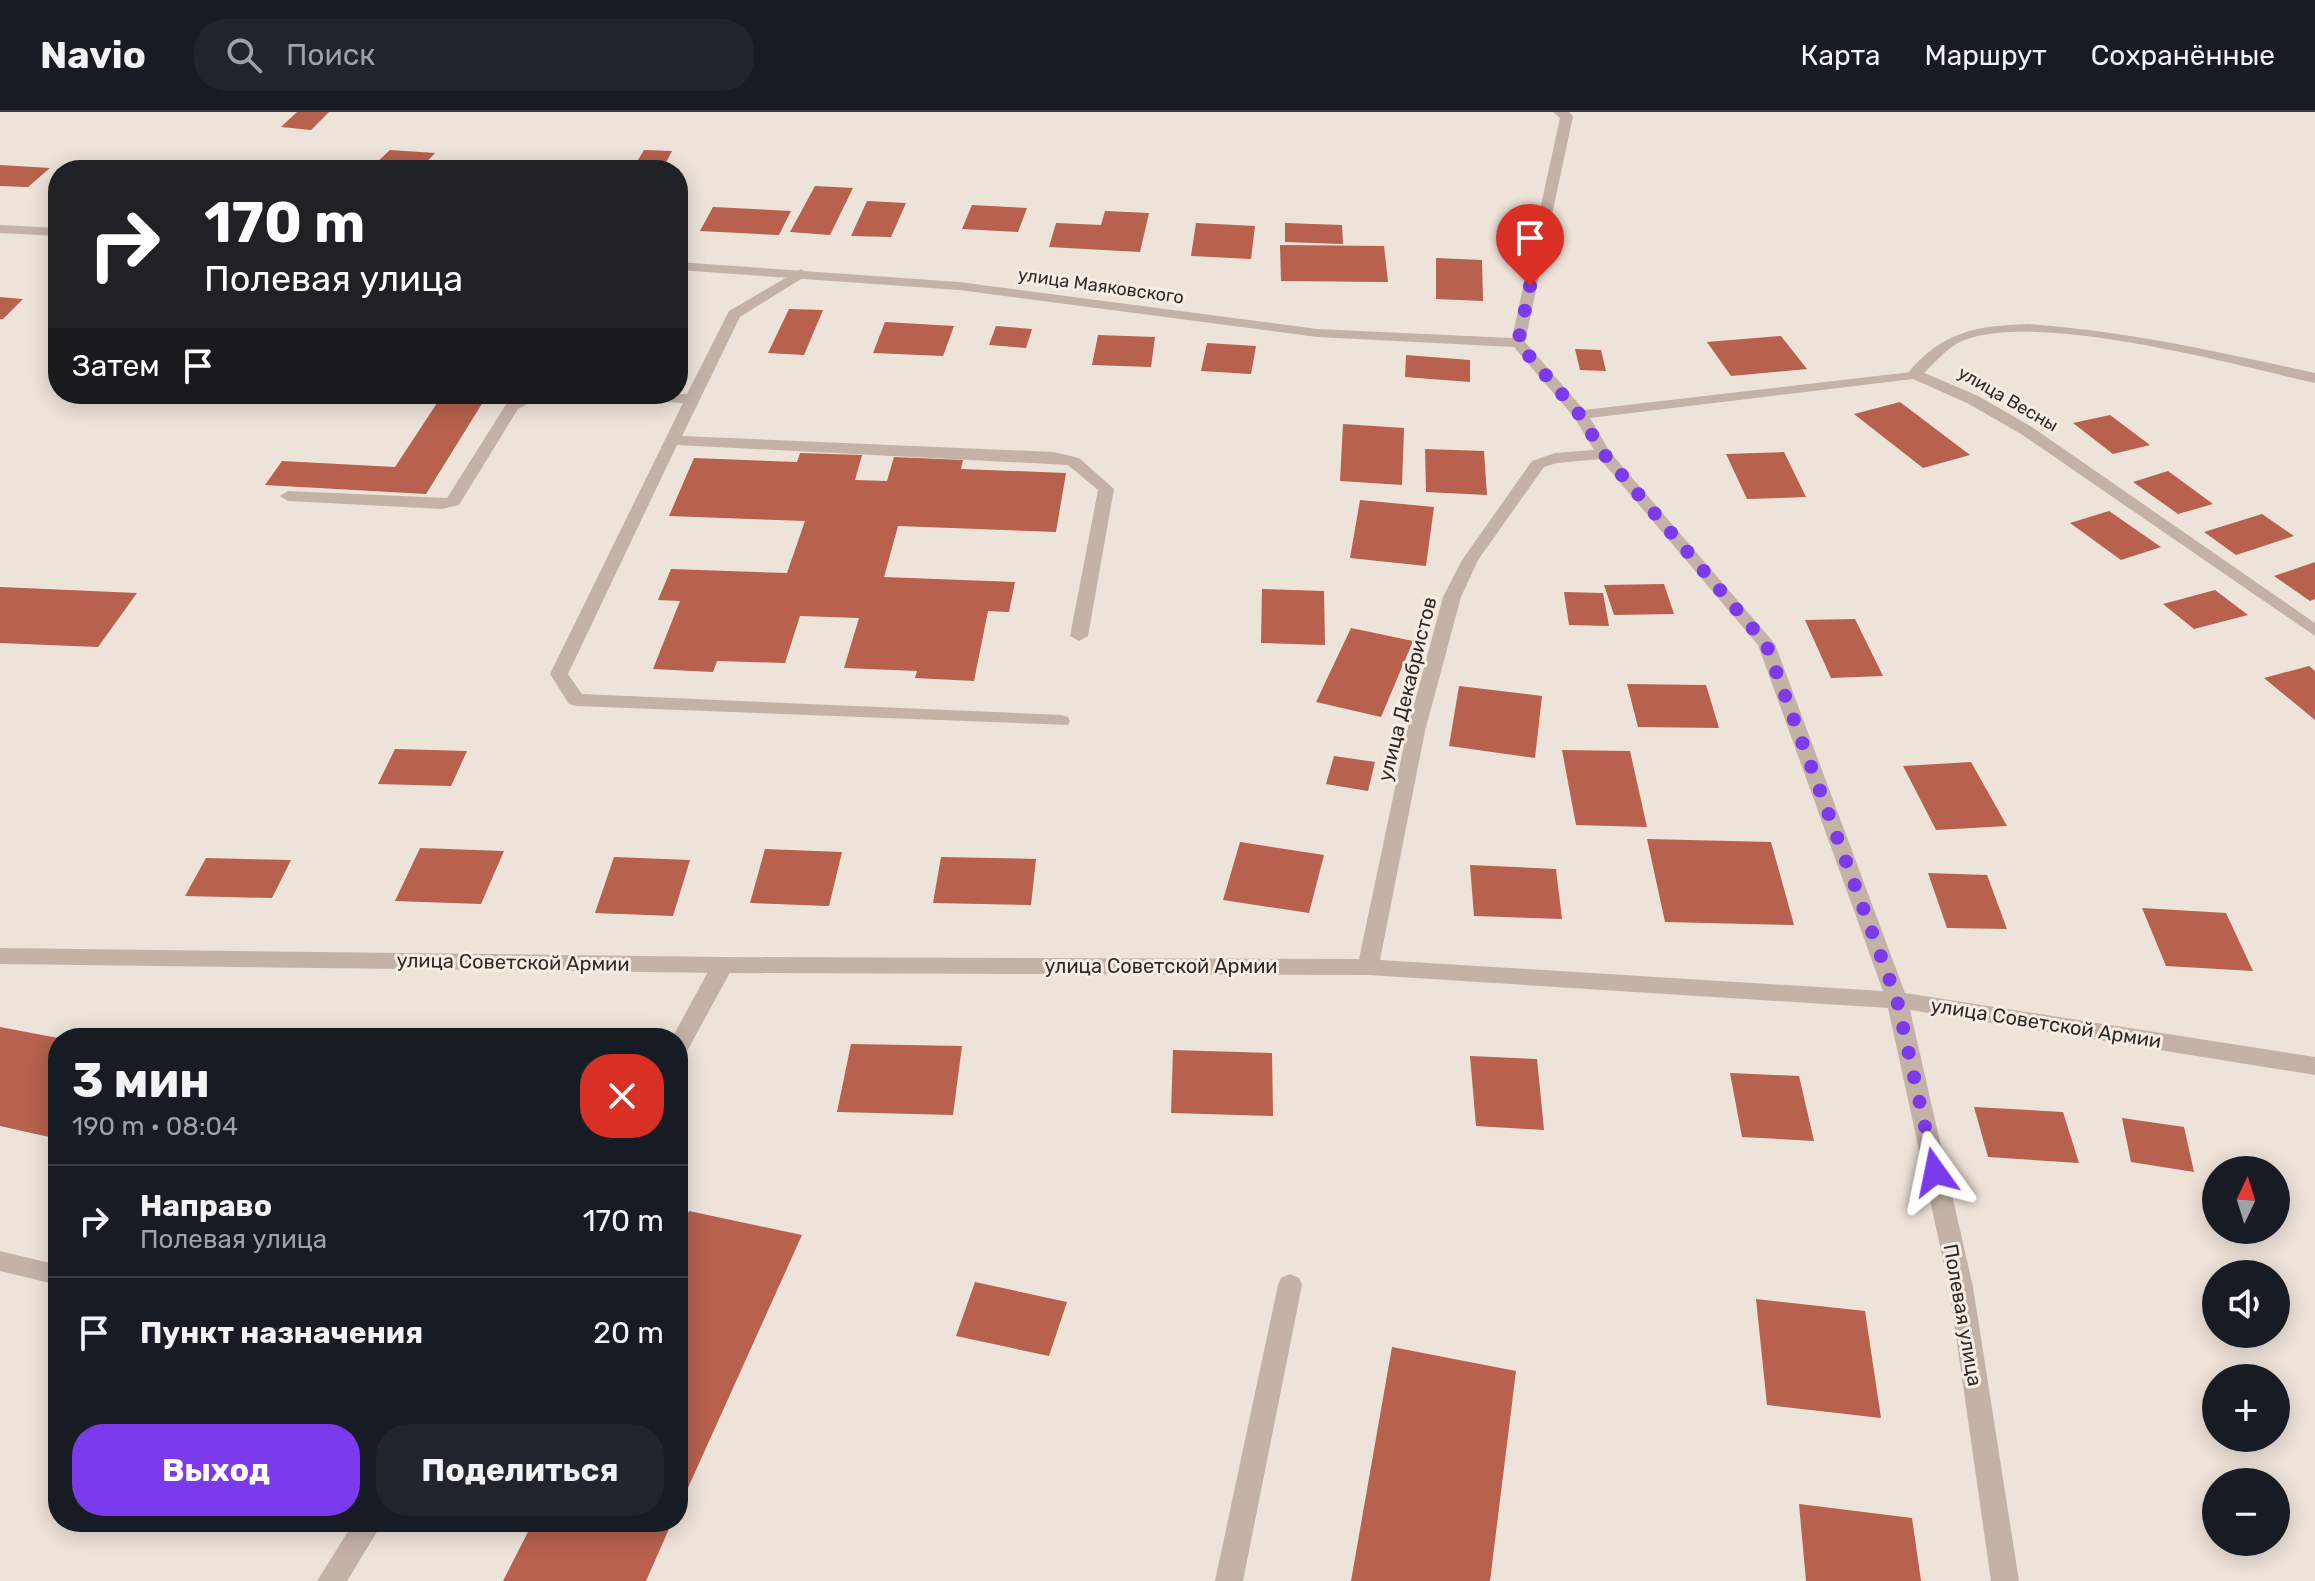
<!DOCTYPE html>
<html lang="ru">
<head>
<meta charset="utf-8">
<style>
  body { margin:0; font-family:Rubik,sans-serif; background:#20242c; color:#f1f3f6; height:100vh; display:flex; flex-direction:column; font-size:30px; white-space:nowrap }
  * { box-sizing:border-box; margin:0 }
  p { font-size:26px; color:#9ea1a6 }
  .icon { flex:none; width:44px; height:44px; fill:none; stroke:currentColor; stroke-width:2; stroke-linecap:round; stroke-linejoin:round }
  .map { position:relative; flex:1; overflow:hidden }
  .sheet { position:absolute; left:48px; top:916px; width:640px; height:504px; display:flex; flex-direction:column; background:#171b24; border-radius:32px; box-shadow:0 4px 20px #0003 }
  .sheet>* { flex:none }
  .hud { position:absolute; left:48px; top:48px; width:640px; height:244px; border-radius:32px; box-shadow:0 4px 20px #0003; background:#202124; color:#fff; overflow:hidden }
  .needle { width:52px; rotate:4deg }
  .tools { position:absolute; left:2202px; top:1044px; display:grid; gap:16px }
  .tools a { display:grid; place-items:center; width:88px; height:88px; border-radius:50%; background:#171b24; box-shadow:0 4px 20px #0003; font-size:40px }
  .pin { position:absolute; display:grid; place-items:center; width:68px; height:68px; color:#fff; margin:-82px -34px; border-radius:50% 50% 50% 0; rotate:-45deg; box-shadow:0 0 8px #0007 }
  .pin .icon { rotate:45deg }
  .me { position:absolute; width:88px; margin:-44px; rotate:348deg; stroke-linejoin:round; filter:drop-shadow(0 0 6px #0008) }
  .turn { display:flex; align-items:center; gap:28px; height:168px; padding:0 24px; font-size:36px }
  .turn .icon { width:104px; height:104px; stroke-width:2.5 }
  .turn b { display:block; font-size:56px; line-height:68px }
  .then { display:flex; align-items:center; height:76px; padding:0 24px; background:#0003; gap:16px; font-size:30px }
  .round { display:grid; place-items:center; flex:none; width:84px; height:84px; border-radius:32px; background:#20242c }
  .head { display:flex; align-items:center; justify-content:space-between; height:136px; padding:0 24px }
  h1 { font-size:48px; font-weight:700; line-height:60px }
  .button { display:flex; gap:16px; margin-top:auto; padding:16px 24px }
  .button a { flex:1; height:92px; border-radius:32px; background:#7c3aed; color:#fff; font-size:32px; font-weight:700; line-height:92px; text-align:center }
  .button a+a { background:#20242c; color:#f1f3f6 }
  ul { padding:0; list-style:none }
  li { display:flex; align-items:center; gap:24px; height:112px; padding:0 24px; border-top:2px solid #363941 }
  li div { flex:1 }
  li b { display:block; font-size:30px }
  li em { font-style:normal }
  header { display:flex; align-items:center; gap:48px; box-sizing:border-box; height:112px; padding:0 40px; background:#171b24; border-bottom:2px solid #363941 }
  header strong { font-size:38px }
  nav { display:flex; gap:44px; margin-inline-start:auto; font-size:28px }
  .search { width:560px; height:72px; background:#20242c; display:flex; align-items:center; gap:20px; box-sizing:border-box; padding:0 28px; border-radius:32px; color:#9ea1a6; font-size:30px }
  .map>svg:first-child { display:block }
</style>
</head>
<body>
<header>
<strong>Navio</strong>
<div class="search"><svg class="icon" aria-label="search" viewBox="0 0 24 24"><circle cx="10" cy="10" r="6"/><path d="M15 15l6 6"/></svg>Поиск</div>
<nav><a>Карта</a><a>Маршрут</a><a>Сохранённые</a></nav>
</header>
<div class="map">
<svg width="2315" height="1469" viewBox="0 0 2315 1469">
  <rect width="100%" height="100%" fill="#eee3d9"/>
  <!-- building -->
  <g fill="#b7614e">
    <path d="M297,0h32l-18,18 -30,-3z"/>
    <path d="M390,38l45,3 -15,16 -46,-4z"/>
    <path d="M644,38l28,1 -10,19h-30z"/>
    <path d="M0,53l50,3 -22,19 -28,-1z"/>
    <path d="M815,74l38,2 -23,47 -40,-3z"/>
    <path d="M867,89l39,2 -15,34 -40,-1z"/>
    <path d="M972,93l55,3 -9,24 -56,-3z"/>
    <path d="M713,95l78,4 -12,24 -79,-4z"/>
    <path d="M1105,99l44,2 -9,39 -91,-5 7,-24 45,2z"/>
    <path d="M1196,111l59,3 -4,33 -60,-3z"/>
    <path d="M1285,111l57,2 1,19 -58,-2z"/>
    <path d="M1280,133l104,1 4,36 -107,-1z"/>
    <path d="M1436,146l46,2 1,41 -47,-2z"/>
    <path d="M0,185l23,2 -20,20h-3z"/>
    <path d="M789,197l34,1 -19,45 -36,-2z"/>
    <path d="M885,210l69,4 -11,30 -70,-3z"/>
    <path d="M996,214l36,3 -6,19 -37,-3z"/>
    <path d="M1098,223l57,2 -4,30 -59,-2z"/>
    <path d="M1781,224l26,33 -76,7 -24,-34z"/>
    <path d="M1207,231l49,3 -5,28 -50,-3z"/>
    <path d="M1575,237l26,1 5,21 -26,-1z"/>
    <path d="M1406,243l64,5v22l-65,-5z"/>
    <path d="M443,282h45l-62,100 -161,-9 17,-24 113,6z"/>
    <path d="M1900,290l70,53 -47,13 -69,-54z"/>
    <path d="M2110,303l40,30 -37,9 -40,-31z"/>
    <path d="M1343,312l61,4 -2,57 -62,-4z"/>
    <path d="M1425,337l59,2 3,44 -61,-3z"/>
    <path d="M1784,340l22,45 -59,2 -21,-45z"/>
    <path d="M800,341l62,2 -7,25 32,1 7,-24 69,3 -2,9 105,4 -10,59 -158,-6 -14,51 131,5 -6,30 -21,-1 -14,70 -59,-3 2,-7 -73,-3 15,-50 -59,-2 -15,47 -68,-2 -4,11 -60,-3 27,-68 -22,-1 13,-31 116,4 18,-52 -136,-5 25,-58 103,4z"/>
    <path d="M2168,359l45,33 -35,10 -45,-32z"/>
    <path d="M1360,388l74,7 -8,59 -76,-8z"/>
    <path d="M2109,399l52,36 -40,13 -51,-37z"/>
    <path d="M2262,402l32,22 -58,19 -32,-23z"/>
    <path d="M2315,450v37l-5,2 -36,-25z"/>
    <path d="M1664,472l10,30 -60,1 -10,-30z"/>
    <path d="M0,475l137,6 -39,54 -98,-4z"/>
    <path d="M1262,477l62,2 1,54 -64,-2z"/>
    <path d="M2215,478l33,25 -54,14 -31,-25z"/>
    <path d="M1564,480l39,1 6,33 -40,-1z"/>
    <path d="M1855,507l28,57 -52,2 -26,-58z"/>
    <path d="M1351,516l62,13 -32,76 -65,-15z"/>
    <path d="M2309,554l6,5v49l-51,-42z"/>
    <path d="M1627,572l79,1 13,43 -81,-1z"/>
    <path d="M1459,574l83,10 -7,62 -86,-12z"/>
    <path d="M395,637l72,2 -16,35 -73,-2z"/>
    <path d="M1562,638l68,1 17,76 -71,-2z"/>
    <path d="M1334,644l41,6 -7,29 -42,-7z"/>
    <path d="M1971,650l36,64 -71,4 -33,-64z"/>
    <path d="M1647,727l124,3 23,83 -129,-3z"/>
    <path d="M1240,730l84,13 -15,58 -86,-13z"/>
    <path d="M420,736l84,3 -23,53 -86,-3z"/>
    <path d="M765,737l77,3 -13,54 -79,-3z"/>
    <path d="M614,745l76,3 -17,56 -78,-3z"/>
    <path d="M941,745l95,2 -5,46 -98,-2z"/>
    <path d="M206,746l85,2 -19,38 -87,-2z"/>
    <path d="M1470,753l86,4 6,50 -88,-3z"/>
    <path d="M1928,761l59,2 20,54 -60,-1z"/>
    <path d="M2142,796l84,5 27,58 -87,-5z"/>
    <path d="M0,915l58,11v101l-58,-13z"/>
    <path d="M851,932l111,2 -9,69 -116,-3z"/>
    <path d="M1173,938l99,3 1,63 -102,-3z"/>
    <path d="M1470,944l67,3 7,71 -68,-4z"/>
    <path d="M1730,961l69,3 15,65 -72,-4z"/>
    <path d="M1974,995l89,5 16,51 -91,-6z"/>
    <path d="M2122,1006l62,9 10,45 -63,-10z"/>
    <path d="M689,1099l113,24 -124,275v-276z"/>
    <path d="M975,1170l92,20 -18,54 -93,-20z"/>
    <path d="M1756,1187l109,12 16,107 -114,-13z"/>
    <path d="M1392,1235l124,24 -26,210h-139z"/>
    <path d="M1799,1392l113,14 9,63h-115z"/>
    <path d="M533,1410h139l-26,59h-143z"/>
  </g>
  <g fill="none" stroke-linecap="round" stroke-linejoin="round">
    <!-- lane -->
    <g fill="#c4b2a7" fill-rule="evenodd">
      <path d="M801,157l7,4 -2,3 -66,41 -58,119 372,16 25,6 35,31 -26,147 -9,5 -9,-5 28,-146 -30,-25 -391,-20 -109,229 14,20 479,21 7,2 2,4 -2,4 -492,-19 -7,-2 -19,-30 133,-271 -79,-4 -8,-5h91l42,-83z"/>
      <path d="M2029,212c97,7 191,28 286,49v10c-79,-18 -281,-73 -353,-42 -16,7 -29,24 -42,36h-10l-3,-3c36,-43 68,-48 122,-50z"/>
      <path d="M525,282h20l-27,15 -59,96 -17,4 -154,-8 -8,-5 8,-5 159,7 60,-95z"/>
      <path d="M723,845l8,2 3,6 -48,88 -8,2v-17h-6l43,-79z"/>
      <path d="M0,1139l58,14v20l-58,-14z"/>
      <path d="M1290,1162l9,4 3,7 -59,296h-28l63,-296 3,-7z"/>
      <path d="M354,1410h29l-36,59h-30z"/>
    </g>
    <!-- street -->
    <g fill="#c4b2a7" fill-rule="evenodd">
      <path d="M1553,0h16l4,4 -48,226 59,68 336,-39 58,25 54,31 283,196v13l-294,-202 -54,-31 -54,-24 -323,39 20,34 165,192 130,349 410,64v18l-405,-65 63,277 46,294h-28l-42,-294 -61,-279 -520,-33 -645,-2 -723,-9v-16l723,9 636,2 48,-228 36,-134 19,-37 70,-99 23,-8 39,-3 -20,-33 -60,-70 -197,-10 -358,-47 -281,-20v-8l281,20 358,47 195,9 48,-220zM1600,347l158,186 125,346 -503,-31 45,-229 36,-134 17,-37 66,-93 13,-4z"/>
      <path d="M0,113l58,3v8l-58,-3z"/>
    </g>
  </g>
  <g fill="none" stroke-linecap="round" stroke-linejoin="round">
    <!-- route -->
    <path stroke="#7c3aed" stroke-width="14" stroke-dasharray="0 25.2" d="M1530,174l-12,57 62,72 24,39 162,190 131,356 38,172"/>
  </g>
  <g text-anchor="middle" stroke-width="6" stroke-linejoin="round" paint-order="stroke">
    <!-- far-street labels -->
    <g font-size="18" fill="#312927" stroke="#f6ede5">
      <text transform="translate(1101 174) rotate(8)" y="6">улица Маяковского</text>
      <text transform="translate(2008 287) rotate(30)" y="6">улица Весны</text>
    </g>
    <!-- street labels -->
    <g font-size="20" fill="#312927" stroke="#f6ede5">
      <text transform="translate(1407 577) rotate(-76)" y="7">улица Декабристов</text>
      <text transform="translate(513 850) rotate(1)" y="7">улица Советской Армии</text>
      <text x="1161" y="861">улица Советской Армии</text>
      <text transform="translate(2046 911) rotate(9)" y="7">улица Советской Армии</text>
      <text transform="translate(1963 1203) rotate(80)" y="7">Полевая улица</text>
    </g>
  </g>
</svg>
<div class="tools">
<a><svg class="needle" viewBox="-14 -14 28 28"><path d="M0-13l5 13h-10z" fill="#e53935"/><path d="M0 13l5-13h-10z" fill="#9ea1a6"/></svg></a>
<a><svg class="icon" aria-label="sound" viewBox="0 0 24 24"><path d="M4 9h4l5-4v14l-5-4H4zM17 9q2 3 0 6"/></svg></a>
<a>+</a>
<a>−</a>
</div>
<div class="pin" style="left:1530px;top:174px;background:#d93025"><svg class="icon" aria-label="arrive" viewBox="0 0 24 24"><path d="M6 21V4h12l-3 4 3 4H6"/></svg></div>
<svg class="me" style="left:1935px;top:1060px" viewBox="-20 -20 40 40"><path d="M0-17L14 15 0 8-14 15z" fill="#7c3aed" stroke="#fff" stroke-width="4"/></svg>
<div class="hud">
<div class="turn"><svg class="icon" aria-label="right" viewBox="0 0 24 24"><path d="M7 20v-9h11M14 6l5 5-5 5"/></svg><div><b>170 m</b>Полевая улица</div></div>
<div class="then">Затем<svg class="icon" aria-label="arrive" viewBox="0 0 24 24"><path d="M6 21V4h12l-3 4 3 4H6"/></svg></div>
</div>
<section class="sheet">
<div class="head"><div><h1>3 мин</h1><p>190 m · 08:04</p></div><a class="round" style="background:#d93025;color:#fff"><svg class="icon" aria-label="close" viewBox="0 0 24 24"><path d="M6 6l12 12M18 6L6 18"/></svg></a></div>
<ul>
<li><svg class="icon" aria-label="right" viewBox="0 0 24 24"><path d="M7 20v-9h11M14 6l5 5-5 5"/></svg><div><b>Направо</b><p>Полевая улица</p></div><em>170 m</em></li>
<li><svg class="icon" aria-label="arrive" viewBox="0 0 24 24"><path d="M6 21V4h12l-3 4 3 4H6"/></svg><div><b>Пункт назначения</b></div><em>20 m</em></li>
</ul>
<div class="button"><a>Выход</a><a>Поделиться</a></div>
</section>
</div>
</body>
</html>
